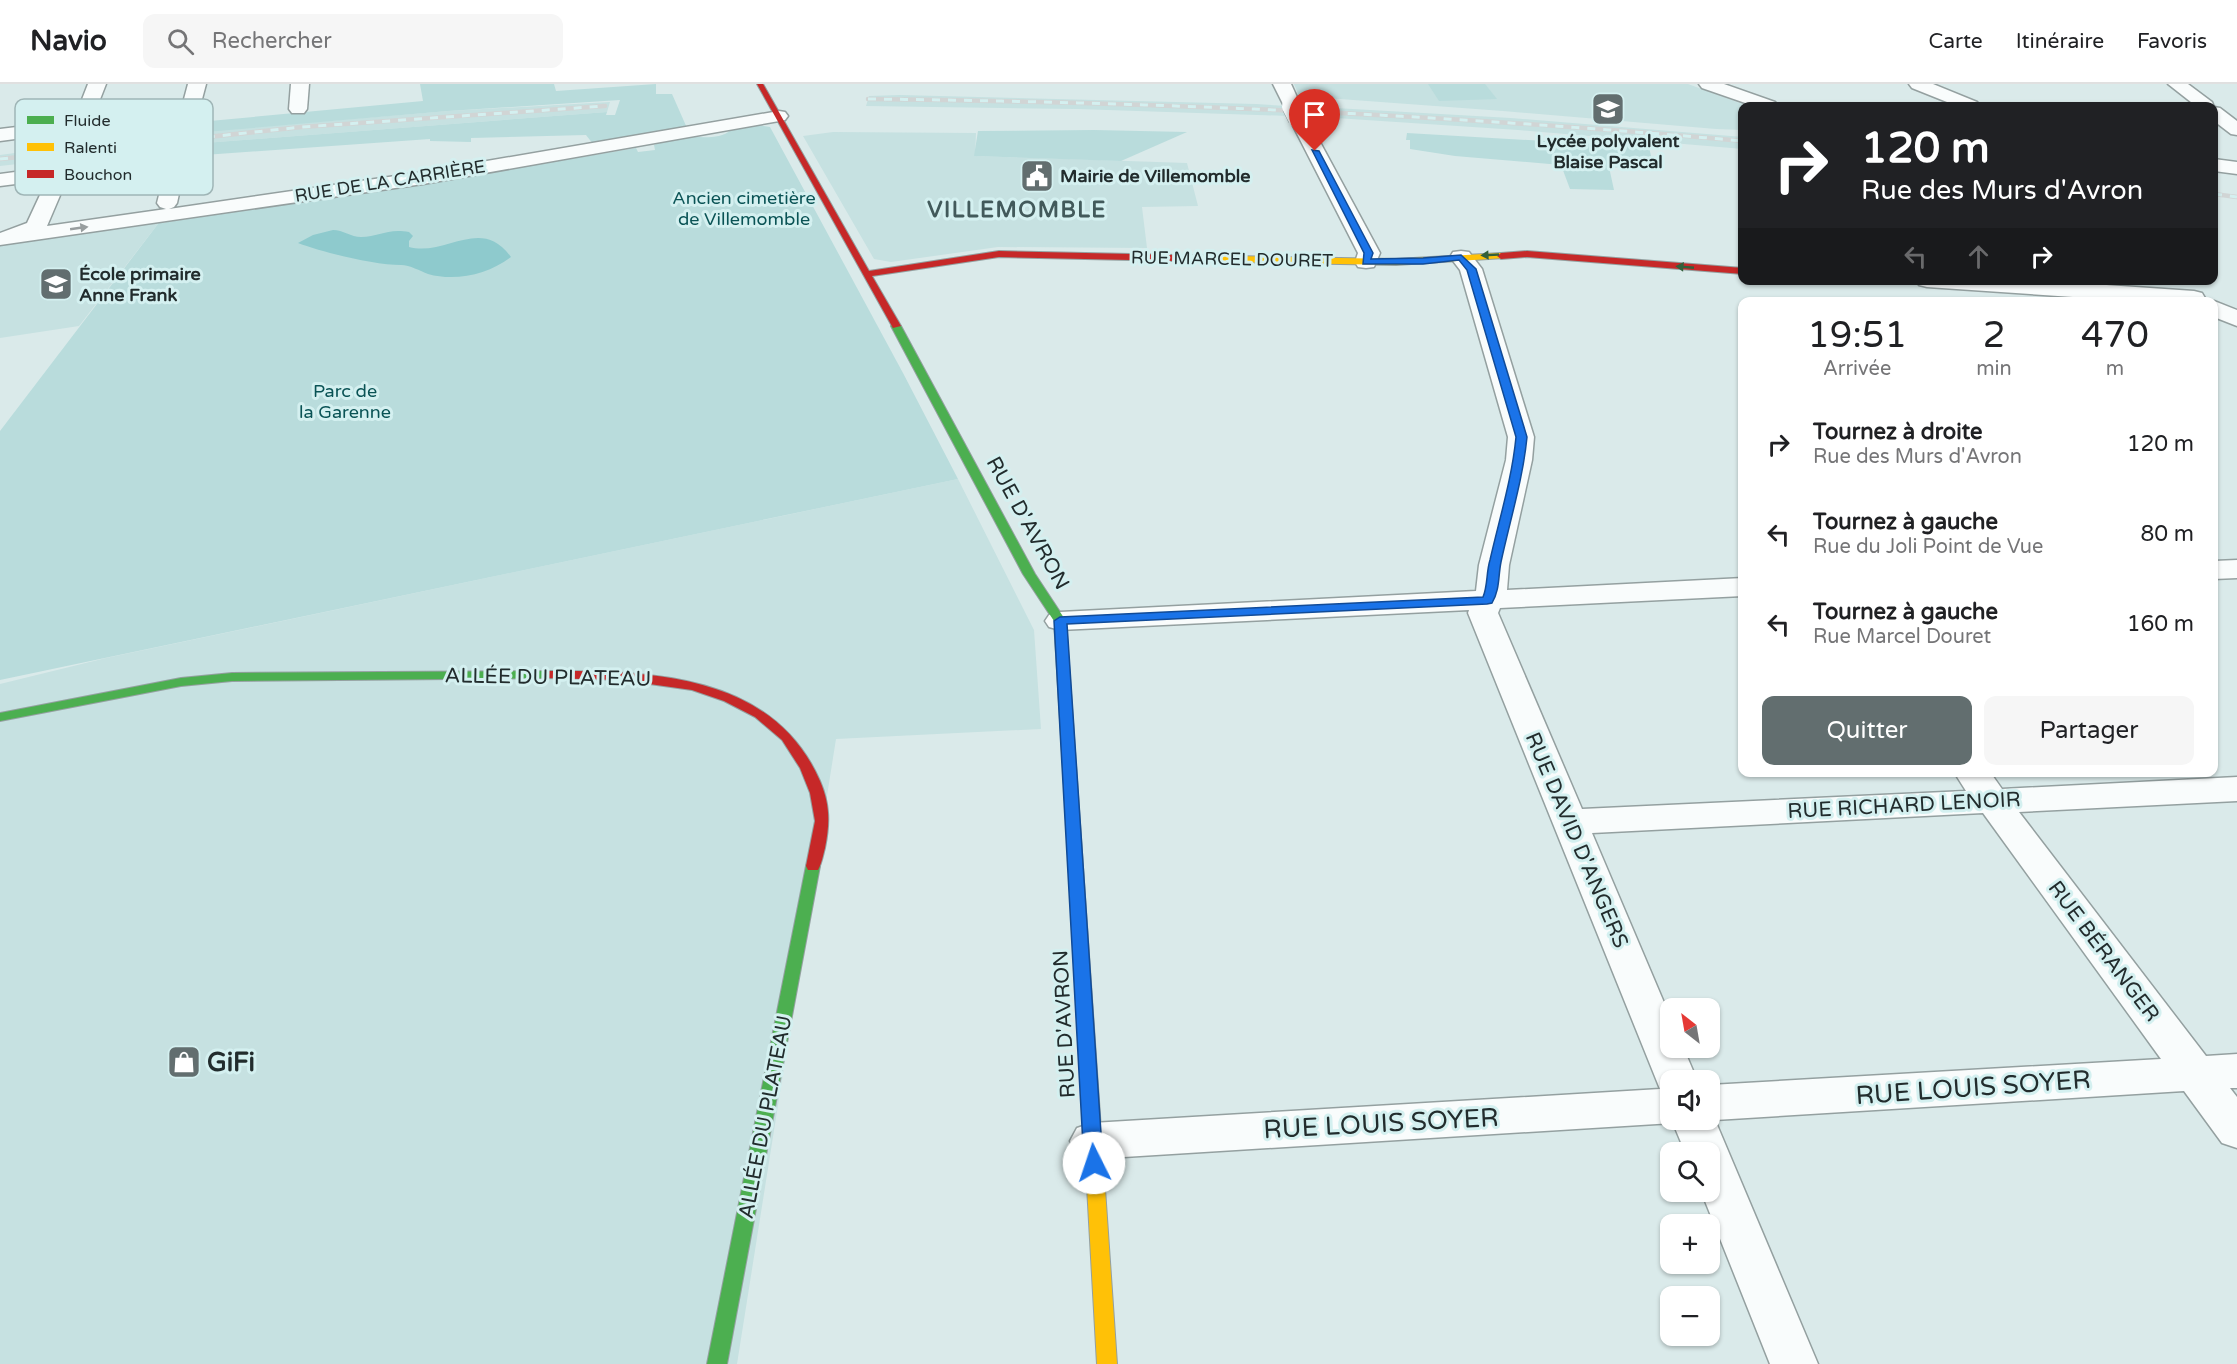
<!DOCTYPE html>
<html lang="fr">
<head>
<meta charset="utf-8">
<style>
  body { margin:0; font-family:"Varela Round",sans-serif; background:#f6f6f6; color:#202124; height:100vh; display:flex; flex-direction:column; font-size:22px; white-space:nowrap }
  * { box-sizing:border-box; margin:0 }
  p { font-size:20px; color:#757577 }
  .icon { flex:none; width:33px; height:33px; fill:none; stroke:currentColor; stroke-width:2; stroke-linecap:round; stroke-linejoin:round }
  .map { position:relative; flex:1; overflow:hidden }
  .drawer { position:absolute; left:1738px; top:213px; width:480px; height:480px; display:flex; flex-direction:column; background:#fff; border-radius:12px; box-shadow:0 2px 4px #0004 }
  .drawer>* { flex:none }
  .guide { position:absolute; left:1738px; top:18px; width:480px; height:183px; border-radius:12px; box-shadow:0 2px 4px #0004; background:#202124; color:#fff; overflow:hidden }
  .needle { width:39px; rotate:329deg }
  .controls { position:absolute; left:1660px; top:914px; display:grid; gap:12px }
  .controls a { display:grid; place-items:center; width:60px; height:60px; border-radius:12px; background:#fff; box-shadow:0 2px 4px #0004; font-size:30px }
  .pin { position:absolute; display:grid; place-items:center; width:51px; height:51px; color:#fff; margin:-62px -26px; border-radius:50% 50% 50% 0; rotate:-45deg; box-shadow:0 0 6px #0007 }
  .pin .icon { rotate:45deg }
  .me { position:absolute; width:66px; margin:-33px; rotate:356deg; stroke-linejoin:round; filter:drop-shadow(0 0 4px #0008) }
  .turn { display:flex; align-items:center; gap:21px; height:126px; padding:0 24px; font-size:27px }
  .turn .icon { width:78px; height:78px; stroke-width:2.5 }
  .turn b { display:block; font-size:42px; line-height:51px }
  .lanes { display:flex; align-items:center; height:57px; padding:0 24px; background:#0003; justify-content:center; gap:30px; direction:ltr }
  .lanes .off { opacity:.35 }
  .eta { display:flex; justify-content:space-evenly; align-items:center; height:102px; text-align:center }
  .eta b { font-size:36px; font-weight:600; line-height:42px }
  .button { display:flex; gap:12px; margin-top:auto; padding:12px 24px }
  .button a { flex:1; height:69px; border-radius:12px; background:#626e6f; color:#fff; font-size:24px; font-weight:600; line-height:69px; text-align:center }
  .button a+a { background:#f6f6f6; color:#202124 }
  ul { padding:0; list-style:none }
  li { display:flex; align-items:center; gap:18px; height:90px; padding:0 24px }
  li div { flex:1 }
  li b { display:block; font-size:22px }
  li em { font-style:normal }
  header { display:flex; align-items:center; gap:36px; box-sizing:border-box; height:84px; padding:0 30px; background:#fff; border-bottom:2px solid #e0e0e0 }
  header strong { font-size:28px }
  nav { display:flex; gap:33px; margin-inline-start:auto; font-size:21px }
  .search { width:420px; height:54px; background:#f6f6f6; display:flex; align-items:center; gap:15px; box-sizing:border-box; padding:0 21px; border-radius:12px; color:#757577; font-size:22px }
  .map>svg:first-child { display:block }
</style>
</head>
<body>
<header>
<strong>Navio</strong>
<div class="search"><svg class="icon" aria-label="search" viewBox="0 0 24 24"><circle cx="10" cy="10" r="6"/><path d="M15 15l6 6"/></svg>Rechercher</div>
<nav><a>Carte</a><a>Itinéraire</a><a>Favoris</a></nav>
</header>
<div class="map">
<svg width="2237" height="1280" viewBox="0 0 2237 1280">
  <rect width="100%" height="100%" fill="#daeaea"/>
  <!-- built -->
  <g fill="#c6e1e1">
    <path d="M1294,0h394l60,22h-5v24l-27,-1 -213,-18 -204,-15z"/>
    <path d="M900,11l356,9 31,2 2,10 -212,-7 -211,-3 3,-10z"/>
    <path d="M610,18l-3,10 -416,32 3,-11 35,-4 219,-18z"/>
    <path d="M1300,22l211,12 232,19v12l-225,-19 -213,-14z"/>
    <path d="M833,48l143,1 -1,23 212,7 11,43 -56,1 5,41 -149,-1 -107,15 -17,-3 -71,-123z"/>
    <path d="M67,62l-5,13 -62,7v-11z"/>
    <path d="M161,136l-82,106 -79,12v-96z"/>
    <path d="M958,395l76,151 7,99 -205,10 -99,625h-737v-680l106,-26z"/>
  </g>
  <!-- green -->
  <g fill="#b9dcdc">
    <path d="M420,0h134l2,7 100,-7v10h16l15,34 -94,16 -7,-9 -115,3v4l-41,-1v-2l-240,17 1,-12 416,-32 -1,3h9l5,-15 -172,11 -254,22 5,-11 224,-21z"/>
    <path d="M1428,0h57l12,15 -58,2z"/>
    <path d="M757,41l13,2 133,246 55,106 -958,201v-249l161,-211v3l261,-39 214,-36 2,4 17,-2 -1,-5c11,-4 27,-8 39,-8 12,0 28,2 38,-7z"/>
    <path d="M1094,46l93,2 -66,29 -147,-5 4,-25z"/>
    <path d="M1407,49l242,14 5,22 -45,-2 5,23 -44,-1 -9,-24 -106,-9 -45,-7v-9h-4z"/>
  </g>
  <!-- water -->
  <path fill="#8ecacd" d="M333,146c10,0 18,7 28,7 18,0 26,-9 48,-5l4,4 -4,5v6c37,10 72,-32 102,10 -22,17 -55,25 -83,17 -8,-3 -18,-9 -27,-9 -26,0 -76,-12 -103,-22l15,-8z"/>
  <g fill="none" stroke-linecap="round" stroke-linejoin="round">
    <!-- street casing -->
    <g stroke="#94a0a0" stroke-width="3">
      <g id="street">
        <path d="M88,0h18l-16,41 -12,22h-14l-2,-4 6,-11 -68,9v-12l74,-9z"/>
        <path d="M188,0h18l-13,49 -3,4h-12l-3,-4z"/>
        <path d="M291,0h18l-2,25 -3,4h-12l-3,-4z"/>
        <path d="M1273,0h18l10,22 -3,4h-12z"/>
        <path d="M1699,0h25l51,18 3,4h-24l-52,-18z"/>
        <path d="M1909,0h24l44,18 3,4h-23l-45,-18z"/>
        <path d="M2168,0h20l24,18 2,5 6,1 17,13v14l-6,-1 -17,-13v-15h-18z"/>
        <path d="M779,27l6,1 3,4 -3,4 -362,64 -423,61v-12l27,-10 20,-43 -47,6v-12l60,-8 7,2 3,4 -23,54 119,-17 -6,-2 -3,-4 14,-56 2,-4h14l2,4 -12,56 -3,4 -5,2 254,-37z"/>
        <path d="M1298,29l6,1 3,4 73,135 -6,14 -8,1 -8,-1 -3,-5 3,-9 -69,-135 3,-4z"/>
        <path d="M2214,75l23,3v12l-23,-3z"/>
        <path d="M1461,167l8,1 13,17 52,168 -2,23 -23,105 -2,25 236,-12v18l-243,12 -2,5 84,196 384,-18 -12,-19h36l12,17 235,-12v24l-218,11 187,244 31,-2v34h-7l7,9v51l-15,-5 -38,-52 -469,29 103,244h-48l-69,-173h9v-39h-25l-12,-29 -581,36 -15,-5 -7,-13 7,-13 15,-5 568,-34 -192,-476 1,-3 -409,20 -11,-3 -4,-6 4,-6 11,-3 416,-21 3,-26 27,-105 2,-23 -48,-167 -10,-13 3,-5zM1983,729l178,246 -451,26v34h-39v-39h26l-14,-33h-12v-28l-79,-186z"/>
        <path d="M1916,196h117l161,11 8,2 3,5 -2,4h-56l-220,-15 -8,-2z"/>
        <path d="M2214,217l23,9v16l-23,-9z"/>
        <path d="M2237,476v18l-23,1v-18z"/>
      </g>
    </g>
    <!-- fast casing -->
    <g stroke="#94a0a0" stroke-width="2">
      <g id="fast">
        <path d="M893,240l8,2 134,248 31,47 17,246 -2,4h-10l-2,-4 -15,-246 -31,-47 -132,-248z"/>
        <path d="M549,587l7,4 -2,3 -322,3 -51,5 -181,35v-8l181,-35 51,-5z"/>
        <path d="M813,777l5,1 2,4 -93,498h-20l99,-498 2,-4z"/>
      </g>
    </g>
    <!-- slow casing -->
    <g stroke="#94a0a0" stroke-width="2">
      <g id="slow">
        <path d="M1501,169l4,3 -1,2 -108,7 -219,-4 -4,-3 4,-3 219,4z"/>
        <path d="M1076,778l5,1 2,4 34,497h-20l-28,-497 2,-4z"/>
      </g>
    </g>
    <!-- jam casing -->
    <g stroke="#94a0a0" stroke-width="2">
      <g id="jam">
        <path d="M757,0h6l106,187 130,-20 178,4 4,3 -4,3 -178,-4 -127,19 29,50 -8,2z"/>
        <path d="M1527,167l216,17v6l-216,-17 -26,2 -4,-3 4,-3z"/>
        <path d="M549,587c101,0 224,2 271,110 10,23 10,42 5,67 -2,7 -3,15 -7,22h-10l-2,-4 9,-45 -5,-28 -10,-25 -18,-28 -27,-23 -31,-16 -32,-11 -71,-10 -77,-2 -2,-3z"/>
      </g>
    </g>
    <!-- street -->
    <use href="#street" fill="#f9fcfc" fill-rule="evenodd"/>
    <!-- fast -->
    <use href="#fast" fill="#4caf50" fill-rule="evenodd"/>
    <!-- slow -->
    <use href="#slow" fill="#ffc107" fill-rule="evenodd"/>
    <!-- jam -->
    <use href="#jam" fill="#c62828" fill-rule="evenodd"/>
    <!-- rail casing -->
    <g stroke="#d1d5d5" stroke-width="4.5">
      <g id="rail">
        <path d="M868,15c292,3 584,16 875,42"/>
        <path d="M0,75l302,-32 303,-21"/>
        <path d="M2214,110l23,3"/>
      </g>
    </g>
    <!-- rail -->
    <use href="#rail" stroke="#d4f0f0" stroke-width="3" stroke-dasharray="8" stroke-linecap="butt"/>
    <!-- street-bridge casing -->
    <g stroke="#94a0a0" stroke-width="21" stroke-linecap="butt">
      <g id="street-bridge">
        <path d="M1292,22l6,12"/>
        <path d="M180,63l4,-14"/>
      </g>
    </g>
    <!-- street-bridge -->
    <use href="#street-bridge" stroke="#f9fcfc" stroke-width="20"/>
  </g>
  <!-- one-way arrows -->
  <defs><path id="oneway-solid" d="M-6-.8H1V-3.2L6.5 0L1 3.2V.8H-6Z" transform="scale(1.5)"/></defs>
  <use fill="#989e9f" href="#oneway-solid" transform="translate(79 144) rotate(-8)"/>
  <g fill="#33603b">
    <use href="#oneway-solid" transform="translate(1490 171) rotate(177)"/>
    <use href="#oneway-solid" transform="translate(1685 183) rotate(-175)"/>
  </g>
  <!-- route -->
  <path fill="#1a73e8" stroke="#114b97" stroke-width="1.5" d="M1312,66l7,1 54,102 -2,6 52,-1 38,-3 15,14 51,168c-4,42 -17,83 -26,125 -3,15 -1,27 -9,41l-5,1 -420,20 36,539 -3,6 -6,2 -7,-2 -3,-6 -30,-542 6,-4 423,-20c5,-12 3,-24 7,-37 9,-40 22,-81 26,-123l-49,-167 -8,-10 -36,4h-60l1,-11z"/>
  <!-- icons -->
  <defs>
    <g id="school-square" transform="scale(1.725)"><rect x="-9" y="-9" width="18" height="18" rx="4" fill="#626e6f" stroke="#d4f0f0"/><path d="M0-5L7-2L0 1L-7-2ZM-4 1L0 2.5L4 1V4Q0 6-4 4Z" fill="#fff"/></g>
    <g id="civic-square" transform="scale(1.725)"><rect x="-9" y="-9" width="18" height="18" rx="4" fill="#626e6f" stroke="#d4f0f0"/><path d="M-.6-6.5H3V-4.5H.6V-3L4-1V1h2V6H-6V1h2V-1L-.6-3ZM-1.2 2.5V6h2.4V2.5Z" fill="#fff"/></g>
    <g id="shop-square" transform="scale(1.725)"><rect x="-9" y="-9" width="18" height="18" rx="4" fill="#626e6f" stroke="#d4f0f0"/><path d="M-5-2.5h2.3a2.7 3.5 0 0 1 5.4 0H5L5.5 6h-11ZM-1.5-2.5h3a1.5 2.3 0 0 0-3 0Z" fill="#fff"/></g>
  </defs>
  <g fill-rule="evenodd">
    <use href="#school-square" x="1608" y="25"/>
    <use href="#civic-square" x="1037" y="92"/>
    <use href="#school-square" x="56" y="200"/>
    <use href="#shop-square" x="184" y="978"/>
  </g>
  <g text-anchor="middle" stroke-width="6" stroke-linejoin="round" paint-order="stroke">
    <!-- far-poi labels -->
    <g font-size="18" font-weight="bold" fill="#222c2d" stroke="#d4f0f0" text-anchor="start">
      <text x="1608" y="63" text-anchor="middle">Lycée polyvalent<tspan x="1608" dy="21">Blaise Pascal</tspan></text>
      <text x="1060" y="98">Mairie de Villemomble</text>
      <text x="79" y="196">École primaire<tspan x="79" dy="21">Anne Frank</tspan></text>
    </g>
    <!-- far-street labels -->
    <g font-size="18" fill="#222c2d" stroke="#d4f0f0">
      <text transform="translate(390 97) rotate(-9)" y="6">RUE DE LA CARRIÈRE</text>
      <text transform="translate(1232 175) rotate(1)" y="6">RUE MARCEL DOURET</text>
    </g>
    <!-- far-park labels -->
    <g font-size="18" fill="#0a5355" stroke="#d4f0f0">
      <text x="744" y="120">Ancien cimetière<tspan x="744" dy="21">de Villemomble</tspan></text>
      <text x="345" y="313">Parc de<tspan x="345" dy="21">la Garenne</tspan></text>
    </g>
    <!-- street labels -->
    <g font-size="21" fill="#222c2d" stroke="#d4f0f0">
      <text transform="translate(1028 439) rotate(61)" y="7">RUE D'AVRON</text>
      <text transform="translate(548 593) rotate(1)" y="7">ALLÉE DU PLATEAU</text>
      <text transform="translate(1904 721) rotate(-3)" y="7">RUE RICHARD LENOIR</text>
      <text transform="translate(1577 756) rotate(67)" y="7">RUE DAVID D'ANGERS</text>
      <text transform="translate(2104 867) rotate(53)" y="7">RUE BÉRANGER</text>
      <text transform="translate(1064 940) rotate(-93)" y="7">RUE D'AVRON</text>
      <text transform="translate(765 1033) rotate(-79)" y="7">ALLÉE DU PLATEAU</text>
    </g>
    <!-- far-district labels -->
    <g font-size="22" font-weight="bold" letter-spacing="1.5" fill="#425a5b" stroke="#d4f0f0">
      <text x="1017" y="133">VILLEMOMBLE</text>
    </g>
    <!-- near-poi labels -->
    <g font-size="26" font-weight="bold" fill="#222c2d" stroke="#d4f0f0" text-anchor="start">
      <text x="207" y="987">GiFi</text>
    </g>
    <!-- near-street labels -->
    <g font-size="26" fill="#222c2d" stroke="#d4f0f0">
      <text transform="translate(1973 1003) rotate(-4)" y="9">RUE LOUIS SOYER</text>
      <text transform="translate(1381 1039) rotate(-3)" y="9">RUE LOUIS SOYER</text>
    </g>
  </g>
  <!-- legend -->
  <rect x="15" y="15" width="198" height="96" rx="9" fill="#d4f0f0" stroke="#9fb5b6" stroke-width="1.5"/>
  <rect x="27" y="32" width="27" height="8" fill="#4caf50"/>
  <rect x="27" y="59" width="27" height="8" fill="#ffc107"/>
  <rect x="27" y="86" width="27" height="8" fill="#c62828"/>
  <g font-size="16" fill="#222c2d">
    <text x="64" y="42">Fluide</text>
    <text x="64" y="69">Ralenti</text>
    <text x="64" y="96">Bouchon</text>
  </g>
</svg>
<div class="controls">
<a><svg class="needle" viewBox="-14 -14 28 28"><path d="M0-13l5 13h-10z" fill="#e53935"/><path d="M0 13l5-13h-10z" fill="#757577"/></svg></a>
<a><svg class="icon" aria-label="sound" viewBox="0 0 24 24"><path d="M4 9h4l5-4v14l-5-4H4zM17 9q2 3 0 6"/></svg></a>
<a><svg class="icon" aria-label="search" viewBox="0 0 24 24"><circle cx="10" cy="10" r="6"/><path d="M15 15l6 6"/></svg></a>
<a>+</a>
<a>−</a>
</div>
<div class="pin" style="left:1315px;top:67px;background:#d93025"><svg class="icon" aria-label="arrive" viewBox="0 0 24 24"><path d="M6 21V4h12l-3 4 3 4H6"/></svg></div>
<svg class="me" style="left:1094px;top:1079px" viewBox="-20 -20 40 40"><circle r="19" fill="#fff"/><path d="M0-13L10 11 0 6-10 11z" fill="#1a73e8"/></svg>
<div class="guide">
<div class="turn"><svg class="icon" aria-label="right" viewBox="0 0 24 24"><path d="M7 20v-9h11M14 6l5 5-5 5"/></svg><div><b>120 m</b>Rue des Murs d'Avron</div></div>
<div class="lanes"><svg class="icon off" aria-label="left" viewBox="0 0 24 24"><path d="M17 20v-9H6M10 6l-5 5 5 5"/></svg><svg class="icon off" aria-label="ahead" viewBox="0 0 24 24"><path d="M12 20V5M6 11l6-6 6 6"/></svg><svg class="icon" aria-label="right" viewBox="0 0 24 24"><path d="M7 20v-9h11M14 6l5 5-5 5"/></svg></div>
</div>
<section class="drawer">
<div class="eta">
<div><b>19:51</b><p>Arrivée</p></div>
<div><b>2</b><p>min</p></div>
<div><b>470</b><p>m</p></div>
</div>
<ul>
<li><svg class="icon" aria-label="right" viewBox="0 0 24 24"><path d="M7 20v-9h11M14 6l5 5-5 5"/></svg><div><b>Tournez à droite</b><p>Rue des Murs d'Avron</p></div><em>120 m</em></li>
<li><svg class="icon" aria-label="left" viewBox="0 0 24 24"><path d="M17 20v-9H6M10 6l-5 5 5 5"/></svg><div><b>Tournez à gauche</b><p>Rue du Joli Point de Vue</p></div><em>80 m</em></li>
<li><svg class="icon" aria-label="left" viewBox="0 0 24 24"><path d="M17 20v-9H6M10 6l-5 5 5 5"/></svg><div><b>Tournez à gauche</b><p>Rue Marcel Douret</p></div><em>160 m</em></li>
</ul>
<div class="button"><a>Quitter</a><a>Partager</a></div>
</section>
</div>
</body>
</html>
